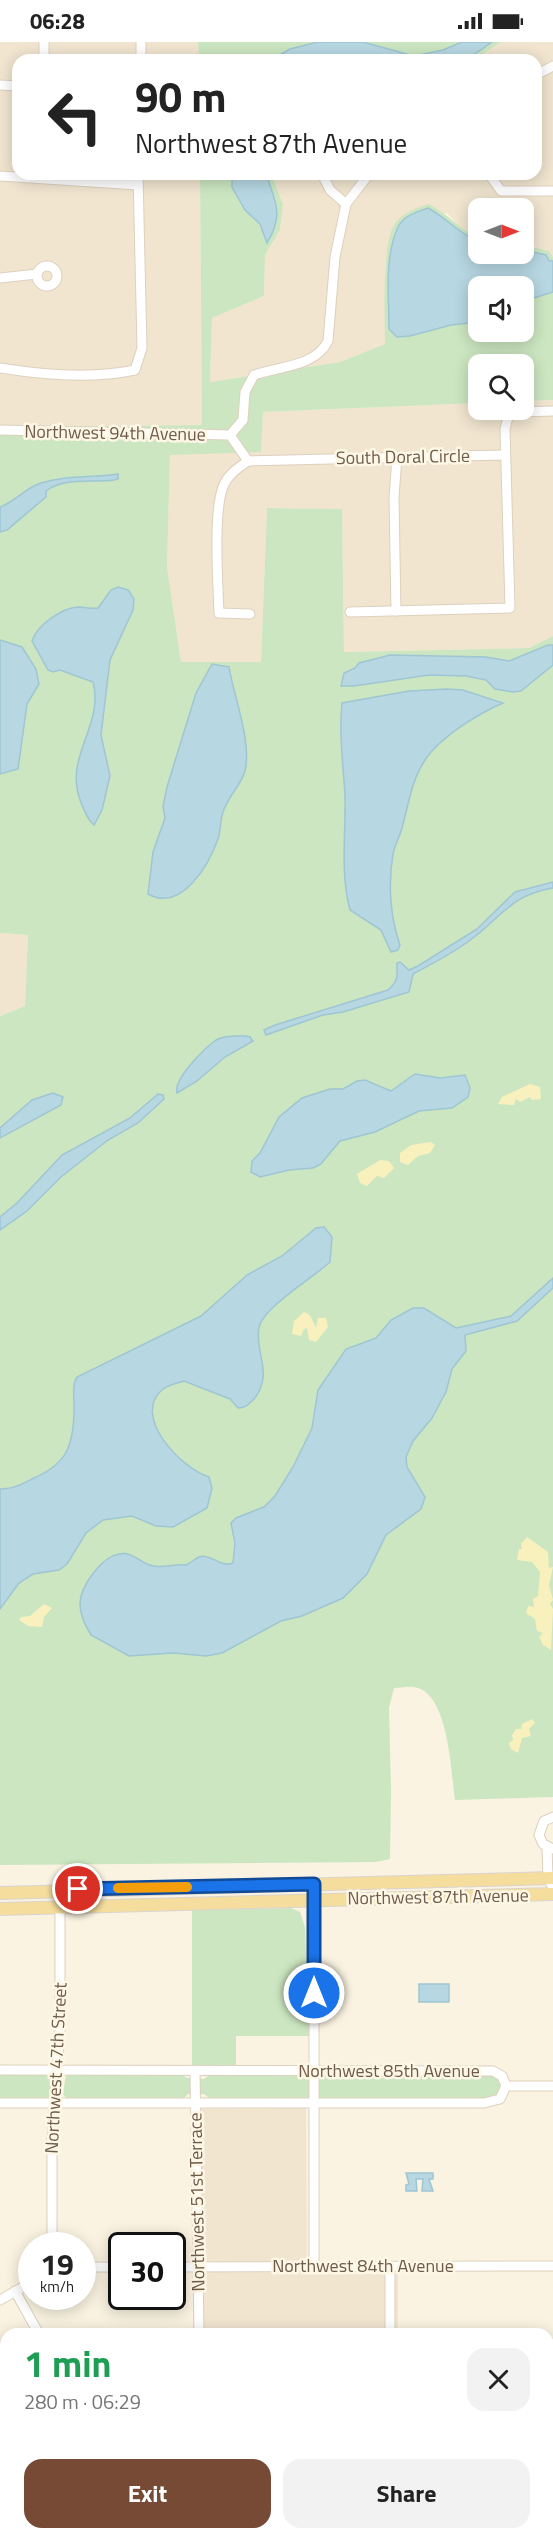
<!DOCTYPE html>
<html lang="en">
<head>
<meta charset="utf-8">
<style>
  body { margin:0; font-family:"Titillium Web",sans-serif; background:#f2f2f2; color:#222; height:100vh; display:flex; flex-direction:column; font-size:22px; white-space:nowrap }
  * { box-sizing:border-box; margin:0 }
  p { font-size:20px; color:#767676 }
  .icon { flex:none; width:33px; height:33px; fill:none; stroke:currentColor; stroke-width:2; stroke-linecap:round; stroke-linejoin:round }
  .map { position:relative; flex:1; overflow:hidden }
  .details { position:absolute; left:0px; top:2286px; width:554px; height:212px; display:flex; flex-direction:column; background:#fff; border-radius:18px 18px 0 0; box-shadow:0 3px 15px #0003 }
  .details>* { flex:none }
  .guide { position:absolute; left:12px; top:12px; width:530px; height:126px; border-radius:18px; box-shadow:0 3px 15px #0003; background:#fff; color:#222; overflow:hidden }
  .needle { width:39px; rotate:90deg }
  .fabs { position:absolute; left:468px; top:156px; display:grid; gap:12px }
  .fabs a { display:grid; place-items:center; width:66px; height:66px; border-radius:12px; background:#fff; box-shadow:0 3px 15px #0003; font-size:30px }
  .speed { position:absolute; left:18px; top:2190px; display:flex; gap:12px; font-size:30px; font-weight:700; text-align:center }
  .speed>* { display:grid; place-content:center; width:78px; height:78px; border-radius:50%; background:#fff; box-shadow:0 3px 15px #0003; line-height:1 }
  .speed small { font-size:15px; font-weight:400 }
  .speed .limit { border:3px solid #111; border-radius:9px; background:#fff; color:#111 }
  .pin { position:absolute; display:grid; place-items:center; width:51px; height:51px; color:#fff; margin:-26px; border:3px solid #fff; border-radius:50%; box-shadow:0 2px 6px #0007 }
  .me { position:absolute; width:66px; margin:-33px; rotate:0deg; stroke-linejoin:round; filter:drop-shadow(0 0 4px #0008) }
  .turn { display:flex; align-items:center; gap:21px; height:126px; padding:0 24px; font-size:27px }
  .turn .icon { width:78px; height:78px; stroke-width:2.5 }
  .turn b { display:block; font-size:42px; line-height:51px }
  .round { display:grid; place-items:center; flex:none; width:63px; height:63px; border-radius:18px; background:#f2f2f2 }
  .summary { display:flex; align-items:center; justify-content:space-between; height:102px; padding:0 24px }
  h1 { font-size:36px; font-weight:700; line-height:45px; color:#1e9e55 }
  .primary-button { display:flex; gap:12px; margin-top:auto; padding:12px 24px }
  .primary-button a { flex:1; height:69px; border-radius:18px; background:#764a35; color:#fff; font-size:24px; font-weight:700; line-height:69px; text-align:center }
  .primary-button a+a { background:#f2f2f2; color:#222 }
  .status { display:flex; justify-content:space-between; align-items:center; height:42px; padding:0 30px; background:#fff; direction:ltr }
  .status svg { height:16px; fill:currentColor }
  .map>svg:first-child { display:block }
</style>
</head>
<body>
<div class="status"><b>06:28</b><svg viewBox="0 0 49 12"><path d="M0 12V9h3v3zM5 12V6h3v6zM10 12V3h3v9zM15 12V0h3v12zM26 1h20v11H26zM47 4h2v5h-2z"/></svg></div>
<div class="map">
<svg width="553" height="2497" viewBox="0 0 553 2497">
  <rect width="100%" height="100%" fill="#faf3e1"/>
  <!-- residential -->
  <g fill="#f1e5d0">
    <path d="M0,0h198l1,18h-181v114h182l2,251 -202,2z"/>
    <path d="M501,0h52v215l-19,-11 -10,-1v-37h-46v29l-13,-5 -18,-19 -53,11 -9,41v79l-45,18 -130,20 2,-64 52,-22 1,-41 15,-25 3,-26 -12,-30h265v-114h-62z"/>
    <path d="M553,358v236l-24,12 -185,4 -2,-143 -75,-1 -6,154h-80l-14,-95 3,-113 91,-2 2,-40 215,-9v7h46v-9z"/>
    <path d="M0,891l28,2 -3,71 -25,10z"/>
    <path d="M306,2066l1,166h91v60h-205v-225z"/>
  </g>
  <!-- commercial -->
  <path fill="#fae4d5" d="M548,2370h5v127h-114v-5h109z"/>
  <!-- green -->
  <g fill="#cce6c1" fill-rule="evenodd">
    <path d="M198,0h303l-27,18h-275z"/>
    <path d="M200,132h71l12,30 -3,26 -15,25 -1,41 -52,22 -2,64 130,-20 45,-18c0,-26 -4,-104 11,-122 9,-10 20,-14 33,-18 19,10 30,25 49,33v17h46v-9l25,6 4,6v143l-29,1v-37h-46v39l-215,9 -2,40 -91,3 -3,112 14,95h80l6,-154 75,1 2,143 185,-4 24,-12v1161l-98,3c-4,-27 -6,-110 -42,-113 -6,-1 -13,1 -19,1l-5,20 2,83 -1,68 -14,3 -376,3v-849l25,-10 3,-71 -28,-2v-506l202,-2zM478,244h46v46h-46z"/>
    <path d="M291,1866l9,4 5,15 4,109h-73v30l-44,1v-157z"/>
    <path d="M179,2031l8,5 17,1 7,-5 94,1 3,3h10l6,-5h168l10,10v8l-10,9 -281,-1 -7,-5h-16l-5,5h-116l-4,-5 3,-20z"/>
    <path d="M0,2032h48l3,5 -2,18 -2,2 -47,1z"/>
  </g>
  <!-- sand -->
  <g fill="#f8f1bd">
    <path d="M530,1042l10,3 1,12 -9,1 -2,-3 -10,5 -4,-3 -2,6 -16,-1 4,-7z"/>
    <path d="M431,1100l4,3 -5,8 -12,3 -10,9 -8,-3v-9l11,-8z"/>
    <path d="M380,1118l9,1 5,7 -10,10 -7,-2 -10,10 -7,-3 -3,-9z"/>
    <path d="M304,1270l6,3 6,13 2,-10h8l2,9 -12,15 -7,-2 -2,-12 -3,1 -3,7 -9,-2 2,-13z"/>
    <path d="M527,1495l21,15 1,16 4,-1 -4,18 4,15 -3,4 3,5 -2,41 -8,-5 -4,-8 4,-4 -6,-2 -2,-12 -9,-6 2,-7 6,1 -1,-8 5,-3 2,-24 -8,-10 -15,-2 2,-11h3l-1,-5z"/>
    <path d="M44,1562l8,4 -8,9 -2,10 -14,-1 -9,-6 2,-3 9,-1z"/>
    <path d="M532,1677l3,4 -6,6 2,7 -9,2 -4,15 -7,-4 -2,-6 4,-3 -1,-5 4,-6h5l1,-5z"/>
  </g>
  <!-- water -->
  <g fill="#b7d7e2" stroke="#9ec6d3" stroke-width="1.5">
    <path d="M318,0h45l51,14 29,-6 19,-8h30l-20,14 -14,4h-91l-3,-3 -10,3h-83l19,-11z"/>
    <path d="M232,132h34c10,29 18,41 1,69l-7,-19 -15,-14 -13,-23z"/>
    <path d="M428,166c19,10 31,26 50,33v13h46v-4l22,5 3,6h4v31l-29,9v-15h-46v36l-27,3 -41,11 -13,1 -8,-8c0,-31 -5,-72 9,-102 5,-11 19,-15 30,-19z"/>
    <path d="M118,432v5l-4,1c-20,3 -51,-3 -68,11v6l-39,33 -7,2v-25c15,-5 25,-19 41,-24 25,-8 51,-5 77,-9z"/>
    <path d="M118,545l10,3 6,9 -1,11 -23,50 -9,75 9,41 -8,34 -8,15c-6,-5 -9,-12 -12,-20 -21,-48 23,-78 11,-123l-33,-12 -7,2 -5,-2 -16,-29c5,-16 30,-33 46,-34 7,0 13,2 20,1l13,-18z"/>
    <path d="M0,598l22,7 14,22 3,15 -12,20 -9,65 -18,5z"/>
    <path d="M548,603h5v20l-32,26 -8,1 -18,-3 -9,-9 -20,-4 -37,-1 -75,11h-13l3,-13 11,-5 4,-5 31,-8 96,2 23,4z"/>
    <path d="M212,622l17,3c5,30 23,75 16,104 -4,14 -17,26 -22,41 -3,8 -2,18 -5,27 -9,25 -36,74 -70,55l5,-42 12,-34 -2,-12 4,-19 29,-94z"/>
    <path d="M447,647l16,1 40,13c-25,11 -54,29 -72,49 -18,21 -21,46 -28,72 -2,10 -8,20 -10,30 -5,29 -3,63 7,91l-2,5 -7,2 -10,-22 -31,-20c-10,-37 -4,-77 -5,-115 -2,-31 -6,-61 -3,-92l67,-12z"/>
    <path d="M553,840v6c-43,7 -51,29 -84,53 -16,12 -37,23 -56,33l-4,18 -66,20 -20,3 -57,20 -2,-5 11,-5 113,-35c11,-9 9,-15 9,-27l3,-1 9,8 9,-4 59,-37 38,-37z"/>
    <path d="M245,994l5,1 3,4 -28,16 -28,24 -20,12c-4,-14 28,-45 39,-53 8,-5 20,-4 29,-4z"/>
    <path d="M415,1032l25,4 25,-3 5,13 -2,9 -16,11 -33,3 -44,21 -35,9 -19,23 -8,4 -24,2 -29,7 -9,-5 1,-11 8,-8 19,-36 23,-19 28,-9h13l14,-8 8,-1 26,11z"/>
    <path d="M53,1051l10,4 -2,8 -61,33v-10l32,-28z"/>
    <path d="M158,1052l5,1 1,4 -26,24 -30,17 -47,37 -34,34 -27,19v-13l17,-14 45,-48 68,-37z"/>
    <path d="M324,1185l8,10 -2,25c-17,16 -68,46 -71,66 -5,24 16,47 -6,72 -5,5 -8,8 -15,8l-8,-9 -46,-18c-7,2 -16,4 -21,8 -33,27 19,80 46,88l3,11 -5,20 -34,19 -17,-1 -24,-10 -29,4 -17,13 -19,31 -8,6 -26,4 -14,9 -19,26v-120c16,-1 20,-4 34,-11 32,-14 39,-31 40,-65 1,-12 -3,-27 3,-36l124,-61 46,-41 35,-19 34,-28z"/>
    <path d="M553,1236v10l-36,33 -52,14 1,16 -14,18 -6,23 -14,26 -19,23 -7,16 1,10 18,30 -4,12 -35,26 -19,39 -24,24 -41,18 -21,5 -59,32 -16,3 -33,-3 -44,3 -38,-21c-5,-8 -11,-21 -11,-31 0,-17 21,-47 39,-50 14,-3 22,10 34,12 8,2 22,-2 33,-1 4,-2 9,-6 13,-8 12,-4 21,11 34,6l2,-20 -4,-20 5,-5 28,-11 11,-11 18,-29 19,-39 6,-38 28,-41 30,-11 15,-18 22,-12h11l32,20 55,-12z"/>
    <rect x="419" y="1942" width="30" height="18"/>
    <path d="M406,2131h27v6h-4l4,12h-11l1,-12h-7l1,12h-11v-6l3,-1z"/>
  </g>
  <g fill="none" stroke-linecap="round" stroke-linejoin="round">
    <!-- minor casing -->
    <g stroke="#ddd0be" stroke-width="11">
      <g id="minor">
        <path d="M44,0v18"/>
        <path d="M141,18v-18"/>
        <path d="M536,33l17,-9"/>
        <path d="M0,43l18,1"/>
        <path d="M322,132l8,16 16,14"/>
        <path d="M489,132l12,17h52"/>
        <path d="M0,134l138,9"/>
        <circle cx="47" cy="234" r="10"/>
        <path d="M0,236l37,-4"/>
        <path d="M0,326c43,7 92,11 135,2l7,-22 -4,-174"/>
        <path d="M0,388l230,5"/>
        <path d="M230,393l13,-15 2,-28 9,-17c26,-9 61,-8 74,-34l7,-84 11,-53 23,-30"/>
        <path d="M230,393l18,26 256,-6"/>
        <path d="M248,419c-10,7 -21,14 -25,26 -10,26 -5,96 -4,126l31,1"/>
        <path d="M396,569l-2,-114 3,-40"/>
        <path d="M350,570l160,-4 -5,-179 3,-12 10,-5 35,-1"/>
        <path d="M553,1775l-9,4 -5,14 4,9 10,5"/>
        <path d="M547,1805l1,31 5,10"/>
        <path d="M0,2028l493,1 9,5 4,10 -6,13 -16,4h-484"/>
        <path d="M195,2029l4,263"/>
        <path d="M506,2044h47"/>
        <path d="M52,2204v-107l8,-110v-139"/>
        <path d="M314,2224v-382"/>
        <path d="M82,2225h40"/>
        <path d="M172,2225l381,-1"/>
        <path d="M15,2249l24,43"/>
        <path d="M0,2258l32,-18"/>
        <path d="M390,2292v-68"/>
        <path d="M281,2492v5"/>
        <path d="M83,2497l10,-5"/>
        <path d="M178,2497v-5"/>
      </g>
    </g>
    <!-- major casing -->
    <g stroke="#dad4d0" stroke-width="14">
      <g id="major">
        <path d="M0,1851l553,-15"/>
        <path d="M0,1867l553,-15"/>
      </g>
    </g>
    <!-- minor -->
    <use href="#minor" stroke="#fff" stroke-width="9"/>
    <!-- major -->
    <use href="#major" stroke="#f5dd9d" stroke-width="12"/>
  </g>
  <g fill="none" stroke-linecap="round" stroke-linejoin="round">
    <!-- route casing -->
    <g stroke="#114b97" stroke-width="15">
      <path id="route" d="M78,1847l236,-5v109"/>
    </g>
    <!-- route -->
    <use href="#route" stroke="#1a73e8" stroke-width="10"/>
    <!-- slow -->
    <path stroke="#f59e0b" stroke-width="10" d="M118,1846l69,-1"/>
  </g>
  <g text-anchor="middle" stroke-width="5" stroke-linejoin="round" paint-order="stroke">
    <!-- street labels -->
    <g font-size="18" fill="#6f5b4a" stroke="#fef7e6">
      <text transform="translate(115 391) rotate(1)" y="6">Northwest 94th Avenue</text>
      <text transform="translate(403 415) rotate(-1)" y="6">South Doral Circle</text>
      <text transform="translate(438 1855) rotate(-1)" y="6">Northwest 87th Avenue</text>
      <text transform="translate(56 2026) rotate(-87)" y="6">Northwest 47th Street</text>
      <text x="389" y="2035">Northwest 85th Avenue</text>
      <text transform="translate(197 2160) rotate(-91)" y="6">Northwest 51st Terrace</text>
      <text x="363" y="2230">Northwest 84th Avenue</text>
    </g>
  </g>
</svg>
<div class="fabs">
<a><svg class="needle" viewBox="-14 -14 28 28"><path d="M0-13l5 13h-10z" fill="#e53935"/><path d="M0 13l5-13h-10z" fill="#767676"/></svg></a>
<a><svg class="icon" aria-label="sound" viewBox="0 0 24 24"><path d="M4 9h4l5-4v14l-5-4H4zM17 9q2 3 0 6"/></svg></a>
<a><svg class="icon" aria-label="search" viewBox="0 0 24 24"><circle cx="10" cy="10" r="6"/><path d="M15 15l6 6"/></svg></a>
</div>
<div class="speed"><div>19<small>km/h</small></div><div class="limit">30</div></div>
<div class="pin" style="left:78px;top:1847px;background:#d93025"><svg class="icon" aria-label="arrive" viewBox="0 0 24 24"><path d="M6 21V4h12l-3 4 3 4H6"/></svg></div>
<svg class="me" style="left:314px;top:1951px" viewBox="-20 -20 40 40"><circle r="17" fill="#1a73e8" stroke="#fff" stroke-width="3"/><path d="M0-11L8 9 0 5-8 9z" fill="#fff"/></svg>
<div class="guide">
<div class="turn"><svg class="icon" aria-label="left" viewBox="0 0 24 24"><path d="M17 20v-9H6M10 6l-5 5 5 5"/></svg><div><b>90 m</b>Northwest 87th Avenue</div></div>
</div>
<section class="details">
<div class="summary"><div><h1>1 min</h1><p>280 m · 06:29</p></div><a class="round"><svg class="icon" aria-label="close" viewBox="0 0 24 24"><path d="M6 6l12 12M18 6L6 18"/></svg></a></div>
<div class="primary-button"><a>Exit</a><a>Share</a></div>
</section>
</div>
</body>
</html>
